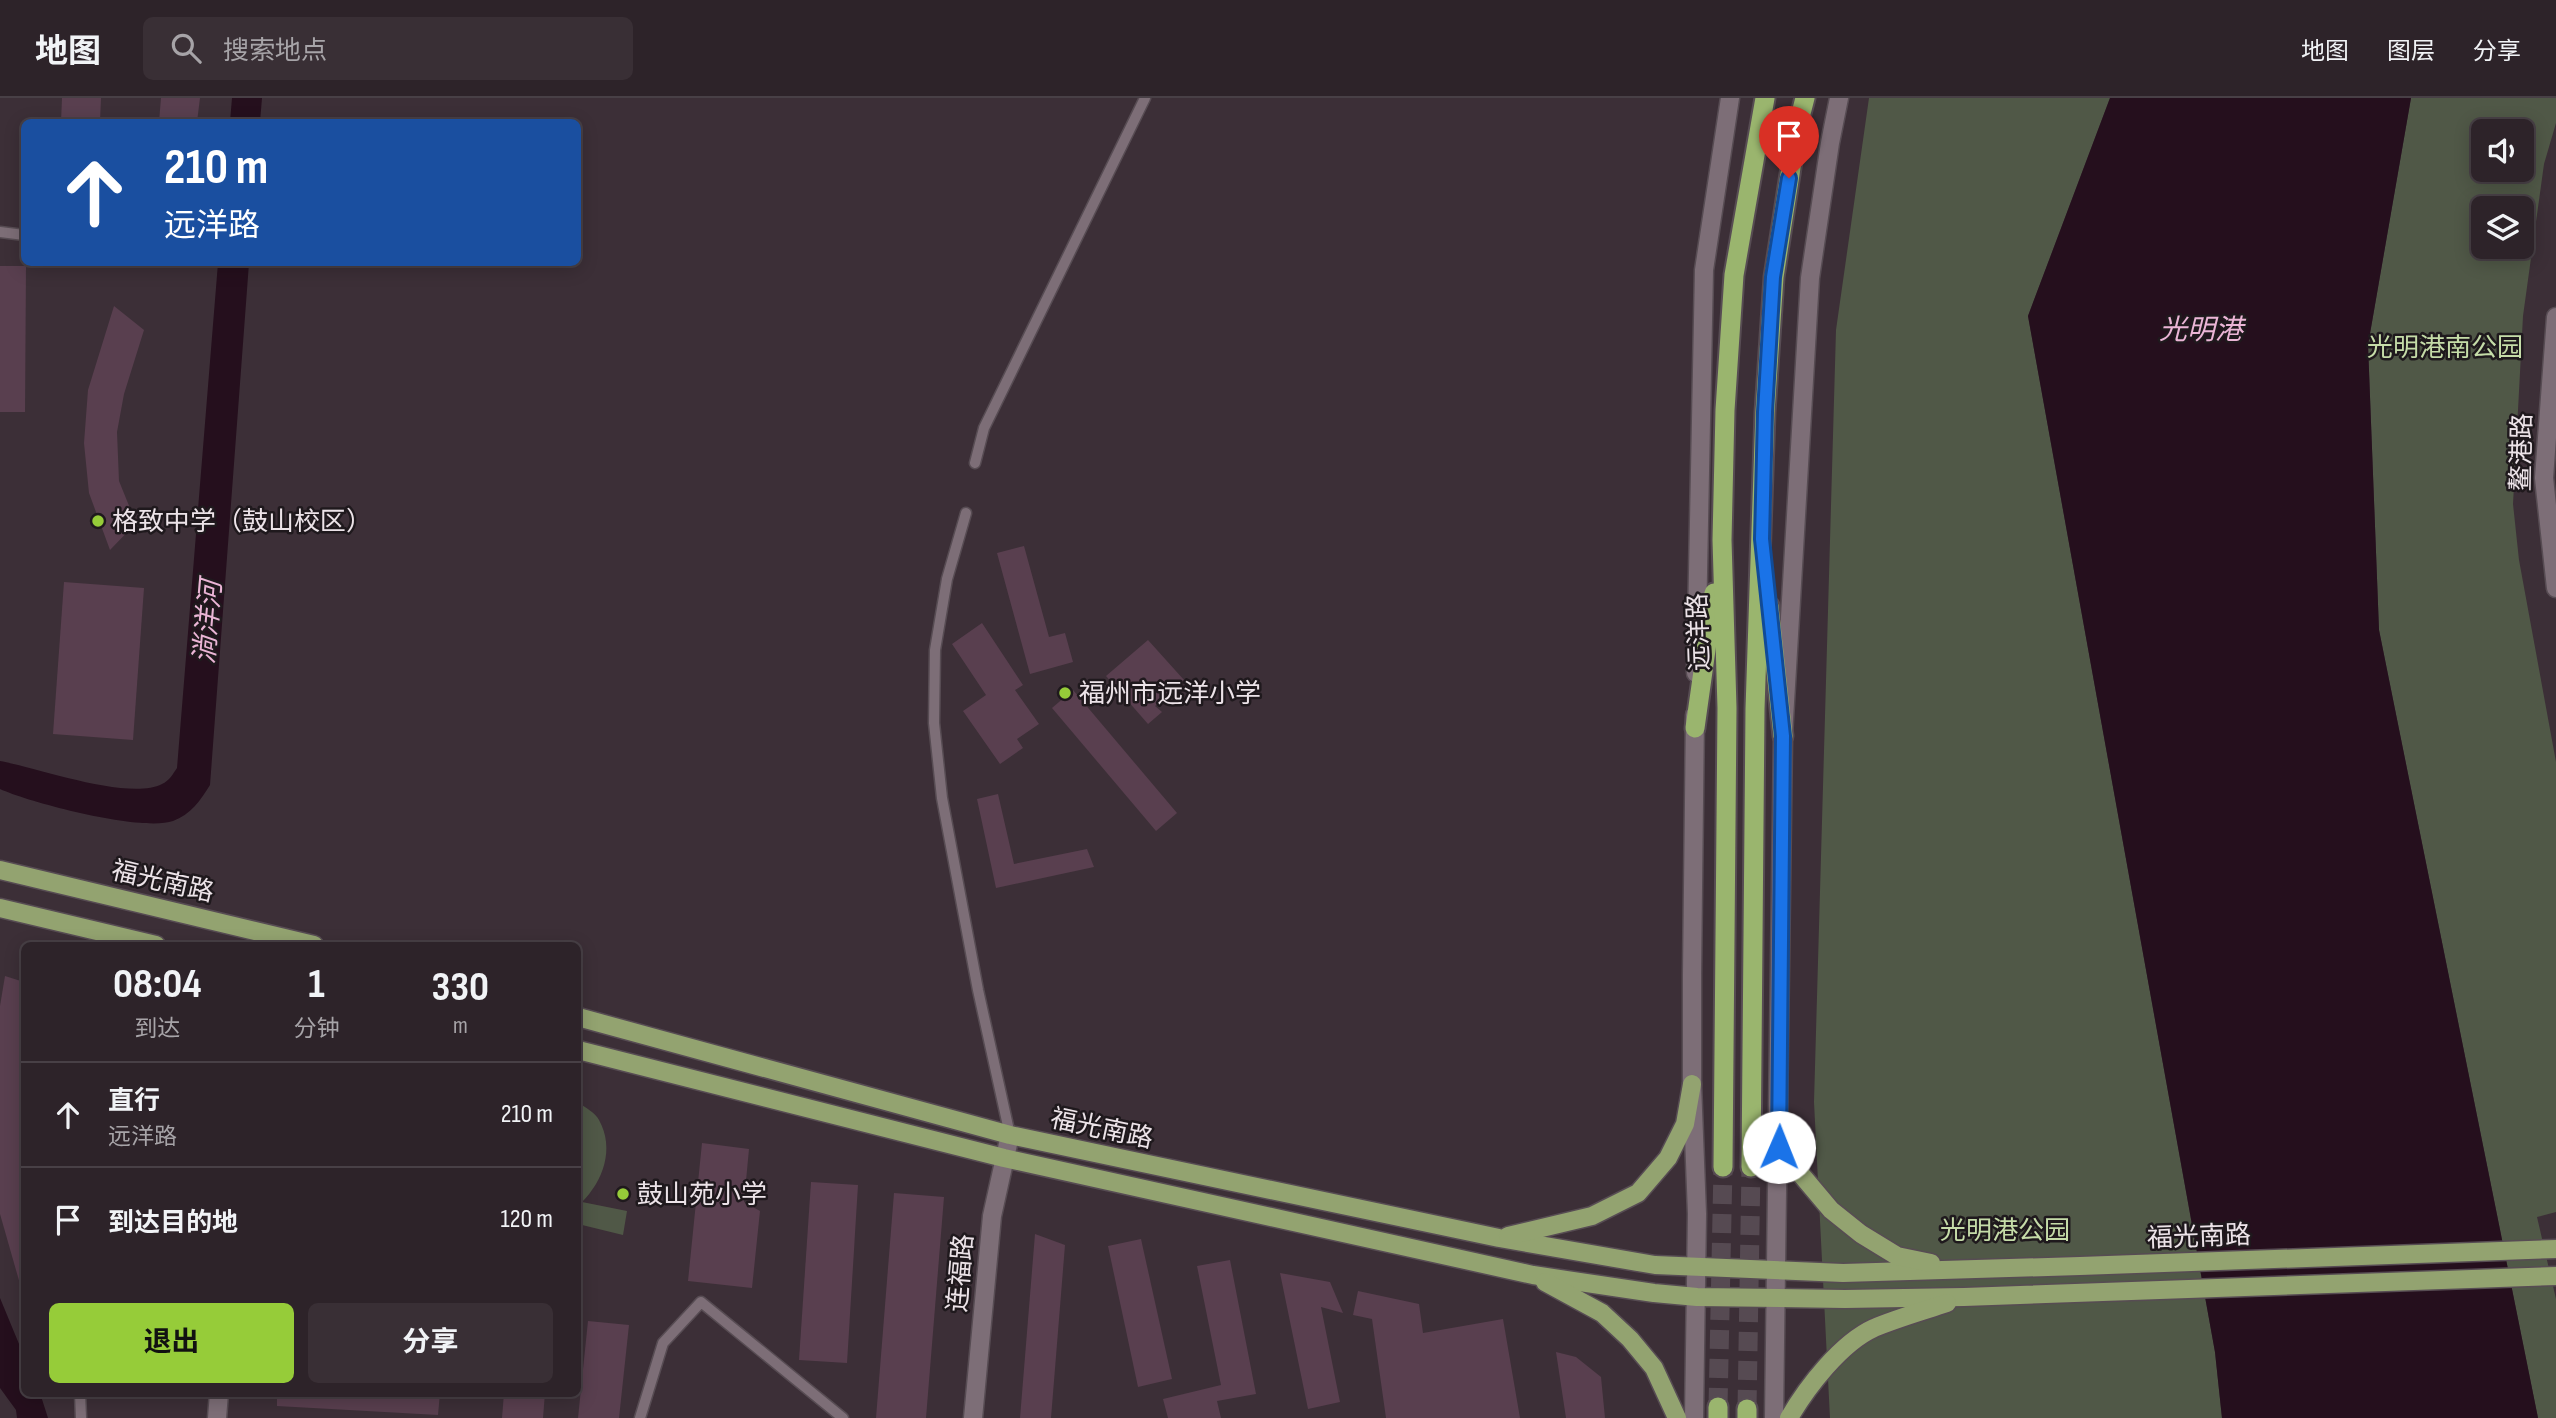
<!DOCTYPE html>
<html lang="zh">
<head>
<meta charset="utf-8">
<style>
  body { margin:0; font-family:"Sofia Sans Condensed","Noto Sans SC",sans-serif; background:#392f35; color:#f1f3f6; height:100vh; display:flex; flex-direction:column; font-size:26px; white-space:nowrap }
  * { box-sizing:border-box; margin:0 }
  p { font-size:23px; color:#a7a4a8 }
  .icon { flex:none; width:38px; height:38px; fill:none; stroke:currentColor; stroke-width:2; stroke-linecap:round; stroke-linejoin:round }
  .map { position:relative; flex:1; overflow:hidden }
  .panel { position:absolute; left:21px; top:844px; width:560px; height:455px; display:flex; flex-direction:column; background:#2d2329; border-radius:10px; box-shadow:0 4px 18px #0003,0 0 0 2px #484046 }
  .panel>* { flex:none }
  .top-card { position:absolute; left:21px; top:21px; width:560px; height:147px; border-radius:10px; box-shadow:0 4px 18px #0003,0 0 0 2px #484046; background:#1a4fa0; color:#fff; overflow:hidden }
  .buttons { position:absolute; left:2471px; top:21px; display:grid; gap:14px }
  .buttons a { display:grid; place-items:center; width:63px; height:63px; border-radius:10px; background:#2d2329; box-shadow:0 4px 18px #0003,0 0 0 2px #484046; font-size:35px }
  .pin { position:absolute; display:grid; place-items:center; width:60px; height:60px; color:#fff; margin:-72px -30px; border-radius:50% 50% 50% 0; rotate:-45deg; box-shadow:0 0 7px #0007 }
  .pin .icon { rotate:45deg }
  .me { position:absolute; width:77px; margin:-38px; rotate:1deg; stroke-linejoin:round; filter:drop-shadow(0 0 5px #0008) }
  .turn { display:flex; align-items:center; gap:24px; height:147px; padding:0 28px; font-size:32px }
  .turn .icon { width:91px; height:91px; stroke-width:2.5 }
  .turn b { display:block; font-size:49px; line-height:60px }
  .eta { display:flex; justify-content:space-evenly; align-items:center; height:119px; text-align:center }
  .eta b { font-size:42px; font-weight:700; line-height:49px }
  .primary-button { display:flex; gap:14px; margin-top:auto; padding:14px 28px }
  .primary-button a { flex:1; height:80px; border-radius:10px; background:#96cc39; color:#111; font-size:28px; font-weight:700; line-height:80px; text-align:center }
  .primary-button a+a { background:#392f35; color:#f1f3f6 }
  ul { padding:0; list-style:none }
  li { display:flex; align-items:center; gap:21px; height:105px; padding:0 28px; border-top:2px solid #484046 }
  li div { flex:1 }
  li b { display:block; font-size:26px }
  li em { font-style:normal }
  header { display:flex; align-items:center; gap:42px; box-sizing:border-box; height:98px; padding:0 35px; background:#2d2329; border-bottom:2px solid #484046 }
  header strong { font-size:33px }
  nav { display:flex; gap:38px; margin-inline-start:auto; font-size:24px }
  .search { width:490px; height:63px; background:#392f35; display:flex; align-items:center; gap:18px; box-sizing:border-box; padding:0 24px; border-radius:10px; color:#a7a4a8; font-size:26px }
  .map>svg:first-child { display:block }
</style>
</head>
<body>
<header>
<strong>地图</strong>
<div class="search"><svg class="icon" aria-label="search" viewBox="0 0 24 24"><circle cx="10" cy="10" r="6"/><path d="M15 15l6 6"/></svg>搜索地点</div>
<nav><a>地图</a><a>图层</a><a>分享</a></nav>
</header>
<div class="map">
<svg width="2556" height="1320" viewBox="0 0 2556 1320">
  <rect width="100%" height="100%" fill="#3c2f37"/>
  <!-- green -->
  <g fill="#505847" fill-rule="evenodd">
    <path d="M1869,0h241l-82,218 187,1036 7,66h-392l-16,-316 22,-772z"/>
    <path d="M2411,0h145v25l-12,41 -21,152 -10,188 6,56 37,202v450l-19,5 19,82v119h-18l-159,-788 -11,-285zM2483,33h39v39h-39zM2483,110h39v39h-39z"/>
    <path d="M578,1004c6,5 18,11 21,18 16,29 4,61 -17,82l45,9 -4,24 -45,-11z"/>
  </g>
  <!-- water -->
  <g fill="#250f1d">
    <path d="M232,0h30l-2,24h-30z"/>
    <path d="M2110,0h301l-43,247 11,285 159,788h-316l-7,-66 -187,-1036z"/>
    <path d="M218,165h31l-39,522c-9,15 -20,30 -37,36 -31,11 -142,-18 -173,-32v-28c38,7 129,40 162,23 7,-3 11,-10 15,-16z"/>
    <path d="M0,1200l24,58v37h16l8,25h-31l-1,-8 -16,-22z"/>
  </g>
  <!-- building -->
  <g fill="#593f4f">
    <path d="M62,0h39l-1,24h-39z"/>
    <path d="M161,0h39l-3,24h-38z"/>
    <path d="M0,168h26l-1,146h-25z"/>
    <path d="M114,208l30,24 -20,64 -7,38 2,49 17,42 -26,27 -21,-57 -5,-50 4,-53z"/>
    <path d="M1024,448l25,91 16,-4 8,29 -43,12 -33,-121z"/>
    <path d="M64,484l80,6 -11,152 -80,-6z"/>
    <path d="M982,525l41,62 -8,5 24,34 -22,15 6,9 -23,16 -37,-53 23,-16 -34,-51z"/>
    <path d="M1148,542l36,40 -29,26 7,6 -14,12 -42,-48z"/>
    <path d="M1073,592l104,123 -21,18 -104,-123z"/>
    <path d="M998,696l16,70 73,-15 7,18 -98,21 -19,-89z"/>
    <path d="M5,878l19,6v301l-4,1 -20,-70v-208z"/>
    <path d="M702,1045l47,6 -5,53 16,9 -8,77 -64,-7z"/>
    <path d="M811,1084l47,3 -11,178 -48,-3z"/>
    <path d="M894,1095l50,4 -18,221h-50z"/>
    <path d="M1035,1136l30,11 -14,173h-31z"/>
    <path d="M1141,1141l31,140 -34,8 -30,-141z"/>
    <path d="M1230,1162l26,134 -39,7 4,17h-53l-5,-19 58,-14 -24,-119z"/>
    <path d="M1280,1175l50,9 13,31 -22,-6 19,95 -32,7z"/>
    <path d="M1358,1193l61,13 4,29 80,-14 17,99h-134l-14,-99 -19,-4z"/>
    <path d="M588,1223l41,4 -10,93h-41z"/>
    <path d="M1556,1254l20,5 25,20 4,41h-39z"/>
    <path d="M277,1295h163l-2,22 -161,-9z"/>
    <path d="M504,1295h41l-2,25h-41z"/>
  </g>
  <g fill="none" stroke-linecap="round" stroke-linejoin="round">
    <!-- trunk-tunnel -->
    <g stroke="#564a52" stroke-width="19" stroke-dasharray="19 10" stroke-linecap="butt">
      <path d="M1718,1309l5,-240"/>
      <path d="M1747,1311l4,-242"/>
    </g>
    <!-- service casing -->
    <g stroke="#574c53" stroke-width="13">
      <g id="service">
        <path d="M0,134l24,3"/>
        <path d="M975,365l9,-35 161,-330"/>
        <path d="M966,415l-19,66 -12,71 -1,73 8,75 36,192 32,145"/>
        <path d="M80,1295l1,25"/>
        <path d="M640,1320l23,-75 38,-41 142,116"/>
      </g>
    </g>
    <!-- tertiary casing -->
    <g stroke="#574c53" stroke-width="21">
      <g id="tertiary">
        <path d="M2556,219l-12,161 12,110"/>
        <path d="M973,1320l19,-202 18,-81"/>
      </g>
    </g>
    <!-- secondary casing -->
    <g stroke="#574c53" stroke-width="21">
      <g id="secondary">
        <path d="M1696,575l8,-403 26,-172"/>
        <path d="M217,1320l2,-25"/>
        <path d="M1694,1320l3,-204 -5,-130v-110l3,-259"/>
        <path d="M1774,1320l9,-682 27,-458 20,-135 9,-45"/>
      </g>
    </g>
    <!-- primary casing -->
    <g stroke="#574c53" stroke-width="21">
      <g id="primary">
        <path d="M0,772l314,75"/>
        <path d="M0,810l156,37"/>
        <path d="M578,919l432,118 489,103 156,27 188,8 237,-7 476,-17"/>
        <path d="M578,952l426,108 529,117 121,18 43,4 148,2 119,-2 592,-21"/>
        <path d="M1779,1026l20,48 32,38 30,24 36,22 34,7"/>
        <path d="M1508,1138l84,-20 46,-23 30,-35 17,-34 7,-40"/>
        <path d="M1545,1184l57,31 28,26 24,29 23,50"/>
        <path d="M1789,1320c18,-31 52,-75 85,-90 24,-10 49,-17 73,-25"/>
      </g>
    </g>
    <!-- trunk casing -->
    <g stroke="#574c53" stroke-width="23">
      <g id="trunk">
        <path d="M1769,508l14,130"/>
        <path d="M1695,630l19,-135"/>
        <path d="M1723,1069l4,-459 -5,-168 3,-130 9,-135 31,-177"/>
        <path d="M1751,1069l4,-458 10,-297 9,-135 23,-148 8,-31"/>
        <path d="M1718,1320v-11"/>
        <path d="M1747,1320v-9"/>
      </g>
    </g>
    <!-- service -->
    <use href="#service" stroke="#7d6e77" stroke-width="10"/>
    <!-- tertiary -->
    <use href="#tertiary" stroke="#7d6e77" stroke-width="18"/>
    <!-- secondary -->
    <use href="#secondary" stroke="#7d6e77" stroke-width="18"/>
    <!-- primary -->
    <use href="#primary" stroke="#93a370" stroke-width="18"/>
    <!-- trunk -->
    <use href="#trunk" stroke="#9ab56e" stroke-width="19"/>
  </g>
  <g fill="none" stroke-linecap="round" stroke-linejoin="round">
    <!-- route casing -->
    <g stroke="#114b97" stroke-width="18">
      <path id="route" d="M1779,1049l4,-411 -21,-197 3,-127 8,-135 16,-99"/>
    </g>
    <!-- route -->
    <use href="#route" stroke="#1a73e8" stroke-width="12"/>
  </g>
  <!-- markers -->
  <g fill="#96cc39" stroke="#1f191d" stroke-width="2.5">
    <circle cx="98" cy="423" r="7"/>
    <circle cx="1065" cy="595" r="7"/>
    <circle cx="623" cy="1096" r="7"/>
  </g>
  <g text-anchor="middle" stroke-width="5" stroke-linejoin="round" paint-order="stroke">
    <!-- park labels -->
    <g font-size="26" fill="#c5dca8" stroke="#1f191d">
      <text x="2445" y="258">光明港南公园</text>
      <text x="2005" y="1141">光明港公园</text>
    </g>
    <!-- street labels -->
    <g font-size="26" fill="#ece3e8" stroke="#1f191d">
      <text transform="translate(2521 354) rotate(-89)" y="9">鳌港路</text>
      <text transform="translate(1698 534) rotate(-92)" y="9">远洋路</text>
      <text transform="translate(163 783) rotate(13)" y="9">福光南路</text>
      <text transform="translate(1102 1030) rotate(12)" y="9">福光南路</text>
      <text transform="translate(2199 1138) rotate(-2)" y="9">福光南路</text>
      <text transform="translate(960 1175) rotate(-85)" y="9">连福路</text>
    </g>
    <!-- poi labels -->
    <g font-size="26" fill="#ece3e8" stroke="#1f191d" text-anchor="start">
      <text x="112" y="432">格致中学（鼓山校区）</text>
      <text x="1079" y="604">福州市远洋小学</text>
      <text x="637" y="1105">鼓山苑小学</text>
    </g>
    <!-- water labels -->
    <g font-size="28" font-style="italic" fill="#ebb5d6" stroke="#1f191d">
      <text x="2201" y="241">光明港</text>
      <text transform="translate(207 524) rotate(-85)" y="10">淌洋河</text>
    </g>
  </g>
</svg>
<div class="buttons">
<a><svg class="icon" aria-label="sound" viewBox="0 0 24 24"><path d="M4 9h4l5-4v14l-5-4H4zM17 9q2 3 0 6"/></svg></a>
<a><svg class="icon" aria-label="layers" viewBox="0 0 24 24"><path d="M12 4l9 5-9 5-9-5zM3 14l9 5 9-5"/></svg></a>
</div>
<div class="pin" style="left:1789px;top:80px;background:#d93025"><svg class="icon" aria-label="arrive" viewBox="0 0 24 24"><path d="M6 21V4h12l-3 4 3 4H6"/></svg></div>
<svg class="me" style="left:1779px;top:1049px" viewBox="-20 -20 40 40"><circle r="19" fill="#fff"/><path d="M0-13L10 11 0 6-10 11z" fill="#1a73e8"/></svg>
<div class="top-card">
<div class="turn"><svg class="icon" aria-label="ahead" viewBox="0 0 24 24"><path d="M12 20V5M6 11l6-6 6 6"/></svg><div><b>210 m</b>远洋路</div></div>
</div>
<section class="panel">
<div class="eta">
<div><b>08:04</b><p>到达</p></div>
<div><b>1</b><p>分钟</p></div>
<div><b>330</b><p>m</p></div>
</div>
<ul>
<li><svg class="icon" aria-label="ahead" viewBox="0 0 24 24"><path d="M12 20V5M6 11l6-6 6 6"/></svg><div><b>直行</b><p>远洋路</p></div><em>210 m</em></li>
<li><svg class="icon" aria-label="arrive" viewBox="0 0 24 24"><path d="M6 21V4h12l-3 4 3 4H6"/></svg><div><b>到达目的地</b></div><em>120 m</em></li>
</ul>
<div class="primary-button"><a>退出</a><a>分享</a></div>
</section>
</div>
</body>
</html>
